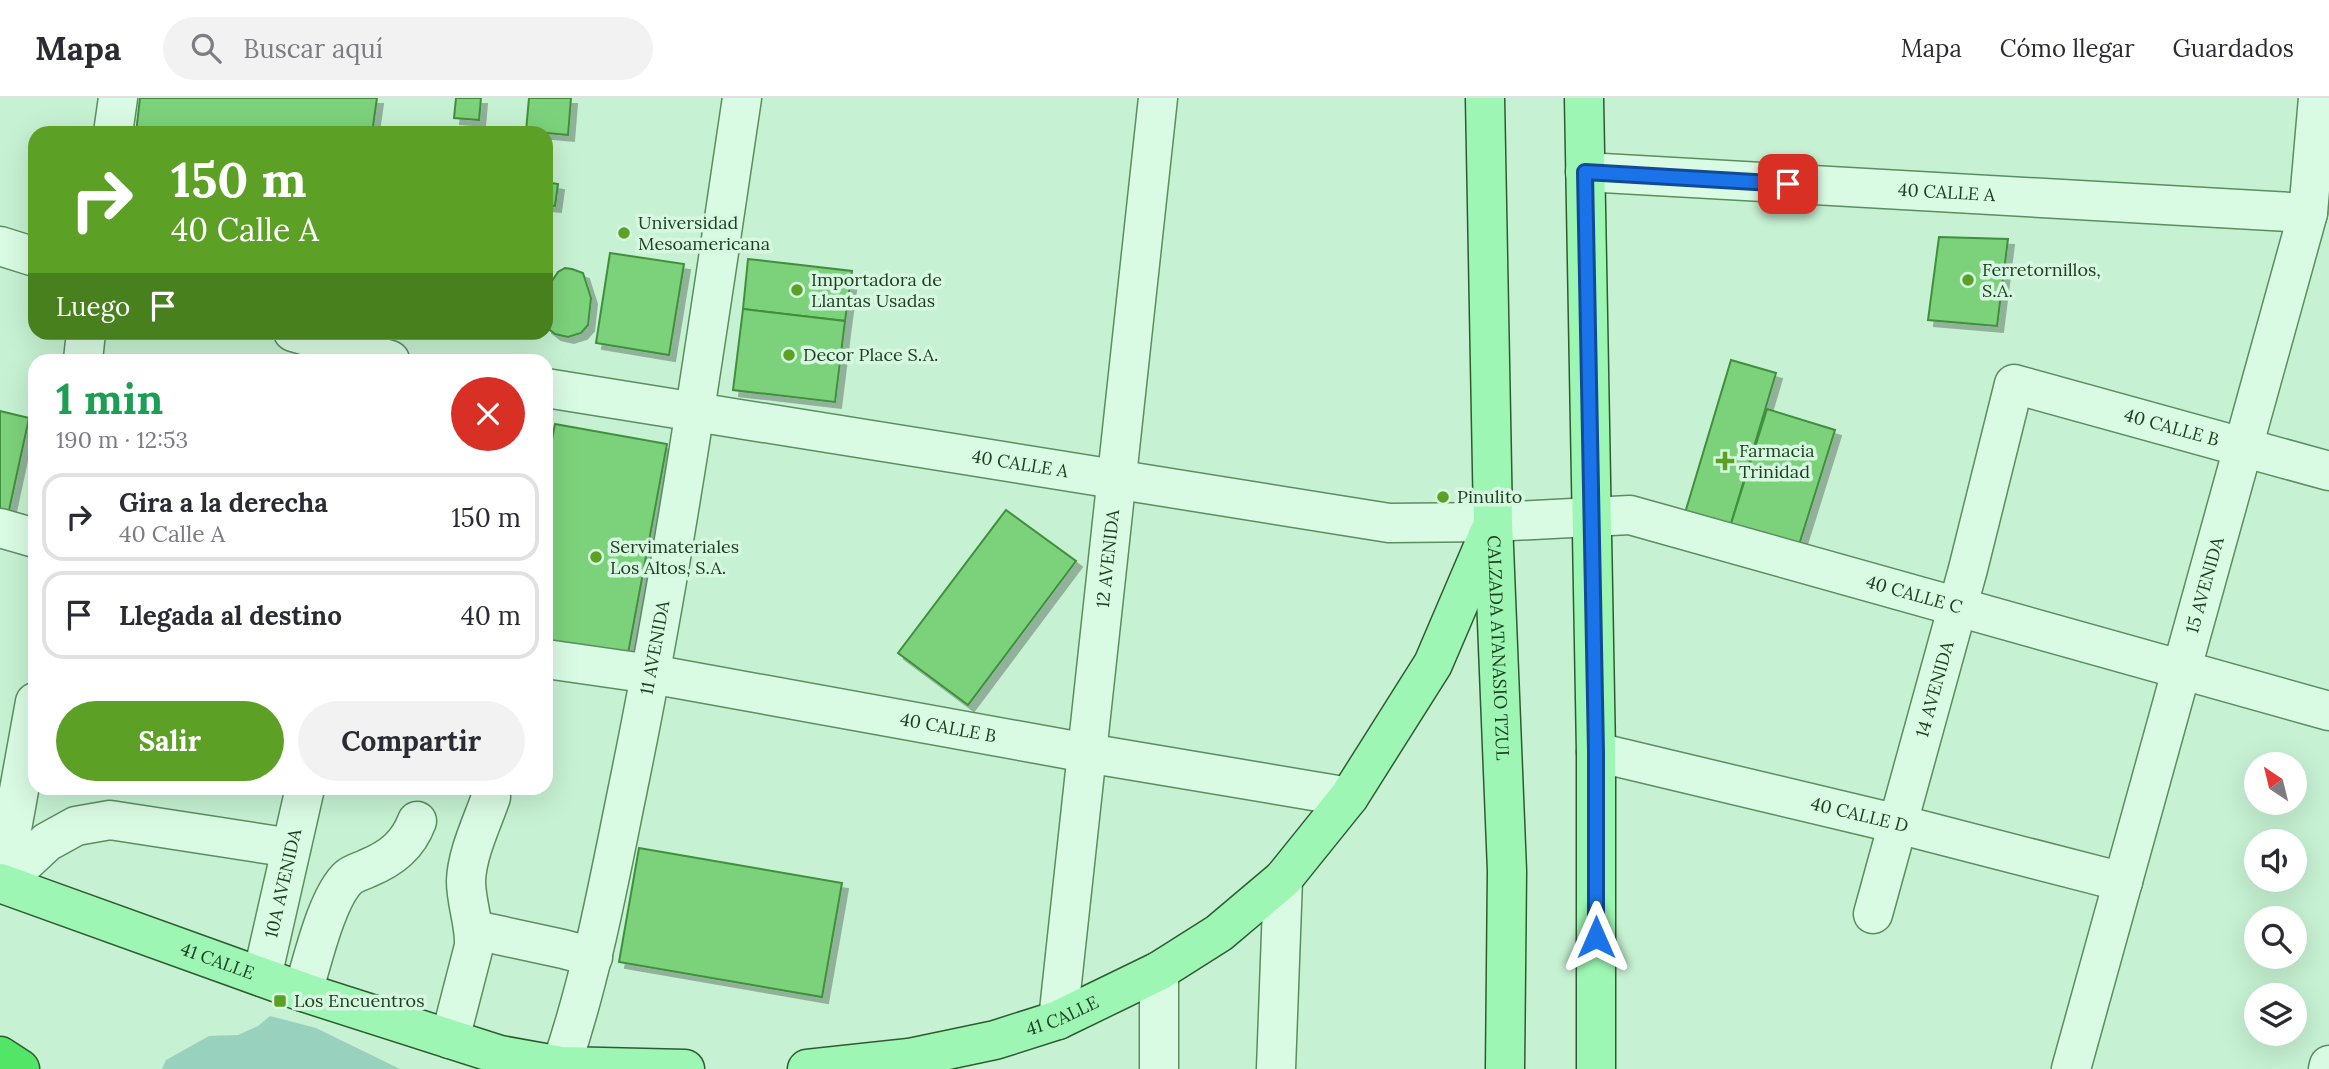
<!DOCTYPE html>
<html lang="es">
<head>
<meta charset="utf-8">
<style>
  body { margin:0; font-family:Lora,serif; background:#f2f2f3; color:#2b2b33; height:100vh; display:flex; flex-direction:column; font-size:26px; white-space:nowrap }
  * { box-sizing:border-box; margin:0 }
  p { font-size:23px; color:#7c7c81 }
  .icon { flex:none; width:38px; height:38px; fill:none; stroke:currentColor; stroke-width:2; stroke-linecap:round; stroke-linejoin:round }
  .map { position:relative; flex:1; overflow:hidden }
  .panel { position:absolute; left:28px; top:256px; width:525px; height:441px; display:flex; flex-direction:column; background:#fff; border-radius:21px; box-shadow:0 7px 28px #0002 }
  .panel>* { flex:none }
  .banner { position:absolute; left:28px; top:28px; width:525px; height:214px; border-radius:21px; box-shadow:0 7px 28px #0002; background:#5ca126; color:#fff; overflow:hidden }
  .needle { width:46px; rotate:325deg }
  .buttons { position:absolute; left:2244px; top:654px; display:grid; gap:14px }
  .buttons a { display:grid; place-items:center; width:63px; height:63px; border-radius:50%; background:#fff; box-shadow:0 7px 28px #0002; font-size:35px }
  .pin { position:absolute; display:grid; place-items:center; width:60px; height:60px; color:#fff; margin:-30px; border-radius:14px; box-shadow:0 4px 10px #0006 }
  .me { position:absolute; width:77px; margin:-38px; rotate:0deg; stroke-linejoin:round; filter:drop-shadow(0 0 5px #0008) }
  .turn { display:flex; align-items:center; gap:24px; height:147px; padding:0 28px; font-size:32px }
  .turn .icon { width:91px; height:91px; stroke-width:2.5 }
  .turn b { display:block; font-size:49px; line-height:60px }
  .then { display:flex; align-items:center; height:66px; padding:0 28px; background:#0003; gap:14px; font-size:26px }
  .round { display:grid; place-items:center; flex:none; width:74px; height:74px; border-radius:37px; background:#f2f2f3 }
  .headline { display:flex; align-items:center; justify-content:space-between; height:119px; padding:0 28px }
  h1 { font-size:42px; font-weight:800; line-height:52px; color:#1e9e55 }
  .button { display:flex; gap:14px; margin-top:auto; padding:14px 28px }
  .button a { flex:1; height:80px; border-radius:42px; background:#5ca126; color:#fff; font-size:28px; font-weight:800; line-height:80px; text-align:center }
  .button a+a { background:#f2f2f3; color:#2b2b33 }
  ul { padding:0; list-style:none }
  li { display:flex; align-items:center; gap:21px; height:88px; margin:0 14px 10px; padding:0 14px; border:4px solid #e1e1e2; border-radius:21px }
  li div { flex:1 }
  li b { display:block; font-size:26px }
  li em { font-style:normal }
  header { display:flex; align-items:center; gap:42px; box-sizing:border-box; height:98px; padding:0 35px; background:#fff; border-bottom:2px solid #e1e1e2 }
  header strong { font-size:33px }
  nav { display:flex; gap:38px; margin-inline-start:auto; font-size:24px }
  .search { width:490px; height:63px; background:#f2f2f3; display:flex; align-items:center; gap:18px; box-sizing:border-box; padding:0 24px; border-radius:38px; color:#7c7c81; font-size:26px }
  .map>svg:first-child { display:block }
</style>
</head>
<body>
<header>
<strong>Mapa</strong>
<div class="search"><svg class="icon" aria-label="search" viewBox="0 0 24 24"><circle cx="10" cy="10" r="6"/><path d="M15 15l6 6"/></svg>Buscar aquí</div>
<nav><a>Mapa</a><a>Cómo llegar</a><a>Guardados</a></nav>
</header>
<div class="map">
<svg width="2329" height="971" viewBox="0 0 2329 971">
  <defs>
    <filter id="shadow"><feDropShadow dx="6" dy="6" stdDeviation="0" flood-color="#0004"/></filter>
  </defs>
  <rect width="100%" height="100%" fill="#c6f1d2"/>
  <!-- green -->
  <path fill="#99d1bf" d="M270,918l46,12 84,41h-238l4,-9 43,-24 29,-1 20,-9z"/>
  <!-- building -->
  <g fill="#7bd27a" stroke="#418f3e" stroke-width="2" filter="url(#shadow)">
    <path d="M140,0h237l-5,35h-236z"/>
    <path d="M456,0h25l-2,22 -25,-2z"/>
    <path d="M529,0h42l-3,37 -42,-4z"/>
    <path d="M546,84l12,2 -3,22 -9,-1z"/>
    <path d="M1939,139l69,2 -11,87 -69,-6z"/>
    <path d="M610,155l74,11 -15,91 -73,-12z"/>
    <path d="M748,161l104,12 -7,50 -102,-12z"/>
    <path d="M565,170l7,1 11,4 8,25 -3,27 -7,8 -13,4 -13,-3 -9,-7v-37l12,-18z"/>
    <path d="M743,211l102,12 -10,81 -102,-12z"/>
    <path d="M1731,262l45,13 -46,154 -45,-14z"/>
    <path d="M1767,311l68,21 -37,118 -68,-21z"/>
    <path d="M0,313l29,7 -21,97 -8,-1z"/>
    <path d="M555,326l112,20 -40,215 -81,-15v-174z"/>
    <path d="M1006,412l70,51 -108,144 -70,-52z"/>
    <path d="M639,750l203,35 -20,114 -203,-35z"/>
  </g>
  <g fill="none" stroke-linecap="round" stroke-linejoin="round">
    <!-- minor casing -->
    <g stroke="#5a8e5f" stroke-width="41">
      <g id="minor">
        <path d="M113,35l5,-35"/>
        <path id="s1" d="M1585,74l723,41"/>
        <path d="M0,148l35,11"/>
        <path d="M293,234l97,28"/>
        <path d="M83,262l3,-28"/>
        <path id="s2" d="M546,290l843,135 104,-1 137,-7 699,196"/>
        <path d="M0,430l35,10"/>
        <path id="s3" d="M546,561l105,15 436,79 262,44"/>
        <path id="s4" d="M1596,654l302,72 225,58"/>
        <path d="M2,786l45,-42 29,-16 34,-6 181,28"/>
        <path d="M2,786l33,-182"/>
        <path id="s5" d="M1873,816l95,-345 46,-185 315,87"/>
        <path d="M475,832l88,19 30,8"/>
        <path id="s6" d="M262,879l43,-189"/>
        <path d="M303,894c9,-29 24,-96 46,-115 5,-4 13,-6 19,-9 24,-10 40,-23 49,-47"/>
        <path id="s7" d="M1058,922l100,-922"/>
        <path d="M450,941l24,-93c1,-22 -8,-43 -8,-65 1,-28 16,-58 25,-84"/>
        <path id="s8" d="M561,968c32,-94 49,-191 69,-288 46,-225 78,-453 112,-680"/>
        <path d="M1159,971v-98"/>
        <path d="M1276,971l7,-190"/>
        <path id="s9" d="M2071,971l237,-856 10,-115"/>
        <path d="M2328,971l1,-4"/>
      </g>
    </g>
    <!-- major casing -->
    <g stroke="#2e5c30" stroke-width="41">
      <g id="major">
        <path id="s10" d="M1485,0l8,424 14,349 -2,198"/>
        <path d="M1584,0l12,654v317"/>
        <path id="s11" d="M0,785l303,109 197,63 61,11 124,3"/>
        <path id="s12" d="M807,971l102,-11 86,-18 63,-20 101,-49 60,-38 64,-54 66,-82 84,-133 56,-131"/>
      </g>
    </g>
    <!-- highway casing -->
    <g stroke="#2e5c30" stroke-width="41">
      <path id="highway" d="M0,958l20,13"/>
    </g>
    <!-- minor -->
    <use href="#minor" stroke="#dafbe3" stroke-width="38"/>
    <!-- major -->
    <use href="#major" stroke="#9df6b3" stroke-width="38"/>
    <!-- highway -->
    <use href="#highway" stroke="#53e566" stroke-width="38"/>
  </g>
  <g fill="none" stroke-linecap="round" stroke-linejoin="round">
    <!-- route casing -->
    <g stroke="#114b97" stroke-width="18">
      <path id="route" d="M1596,839v-185l-11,-580 203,12"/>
    </g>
    <!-- route -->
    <use href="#route" stroke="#1a73e8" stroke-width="12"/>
  </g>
  <!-- markers -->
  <g fill="#5ca126" stroke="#d6f8e0" stroke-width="2.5">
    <circle cx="624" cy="135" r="7"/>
    <circle cx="1968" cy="182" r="7"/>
    <circle cx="797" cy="192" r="7"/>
    <circle cx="789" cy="257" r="7"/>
    <path d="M1721.5 352.5h7v7h7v7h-7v7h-7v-7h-7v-7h7z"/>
    <circle cx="1443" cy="399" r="7"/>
    <circle cx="596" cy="459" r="7"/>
    <rect x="273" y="896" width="14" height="14" rx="3.5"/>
  </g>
  <g text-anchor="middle" stroke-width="7" stroke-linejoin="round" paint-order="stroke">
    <!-- street labels -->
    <g font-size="18" fill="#1f3e20" stroke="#d6f8e0">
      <text dy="6" stroke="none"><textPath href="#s1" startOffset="362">40 CALLE A</textPath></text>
      <text dy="6" stroke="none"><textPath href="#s5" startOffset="712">40 CALLE B</textPath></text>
      <text dy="6" stroke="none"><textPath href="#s2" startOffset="480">40 CALLE A</textPath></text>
      <text dy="6" stroke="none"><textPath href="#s7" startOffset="464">12 AVENIDA</textPath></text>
      <text dy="6" stroke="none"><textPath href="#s9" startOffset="502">15 AVENIDA</textPath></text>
      <text dy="6" stroke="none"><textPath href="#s2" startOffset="1390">40 CALLE C</textPath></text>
      <text dy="6" stroke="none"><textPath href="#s10" startOffset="550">CALZADA ATANASIO TZUL</textPath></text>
      <text dy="6" stroke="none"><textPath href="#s8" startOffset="429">11 AVENIDA</textPath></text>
      <text dy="6" stroke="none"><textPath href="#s5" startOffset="233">14 AVENIDA</textPath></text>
      <text dy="6" stroke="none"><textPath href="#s3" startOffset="408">40 CALLE B</textPath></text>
      <text dy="6" stroke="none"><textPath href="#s4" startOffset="271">40 CALLE D</textPath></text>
      <text dy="6" stroke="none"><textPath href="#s6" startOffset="96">10A AVENIDA</textPath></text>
      <text dy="6" stroke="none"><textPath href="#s11" startOffset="231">41 CALLE</textPath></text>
      <text dy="6" stroke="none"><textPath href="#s12" startOffset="262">41 CALLE</textPath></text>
    </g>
    <!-- poi labels -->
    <g font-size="18" fill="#1f3e20" stroke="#d6f8e0" text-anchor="start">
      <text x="638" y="131">Universidad<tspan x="638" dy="21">Mesoamericana</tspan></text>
      <text x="1982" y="178">Ferretornillos,<tspan x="1982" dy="21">S.A.</tspan></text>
      <text x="811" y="188">Importadora de<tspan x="811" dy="21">Llantas Usadas</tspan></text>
      <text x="803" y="263">Decor Place S.A.</text>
      <text x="1739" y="359">Farmacia<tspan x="1739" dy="21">Trinidad</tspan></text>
      <text x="1457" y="405">Pinulito</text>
      <text x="610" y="455">Servimateriales<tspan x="610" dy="21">Los Altos, S.A.</tspan></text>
      <text x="294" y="909">Los Encuentros</text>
    </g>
  </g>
</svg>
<div class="buttons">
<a><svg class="needle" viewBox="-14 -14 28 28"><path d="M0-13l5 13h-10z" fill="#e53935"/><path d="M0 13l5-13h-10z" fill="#7c7c81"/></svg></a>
<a><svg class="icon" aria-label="sound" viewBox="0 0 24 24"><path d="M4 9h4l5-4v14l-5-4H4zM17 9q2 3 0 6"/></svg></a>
<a><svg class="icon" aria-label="search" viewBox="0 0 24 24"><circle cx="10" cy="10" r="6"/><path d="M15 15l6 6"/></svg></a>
<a><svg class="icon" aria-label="layers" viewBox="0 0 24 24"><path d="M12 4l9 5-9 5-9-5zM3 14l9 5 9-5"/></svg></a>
</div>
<div class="pin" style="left:1788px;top:86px;background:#d93025"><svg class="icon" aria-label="arrive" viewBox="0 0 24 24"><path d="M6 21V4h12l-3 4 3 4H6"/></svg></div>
<svg class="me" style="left:1596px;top:839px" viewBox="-20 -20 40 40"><path d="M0-17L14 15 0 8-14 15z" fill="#1a73e8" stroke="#fff" stroke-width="4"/></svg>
<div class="banner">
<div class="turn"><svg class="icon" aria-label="right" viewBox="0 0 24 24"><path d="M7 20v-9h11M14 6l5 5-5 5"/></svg><div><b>150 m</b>40 Calle A</div></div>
<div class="then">Luego<svg class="icon" aria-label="arrive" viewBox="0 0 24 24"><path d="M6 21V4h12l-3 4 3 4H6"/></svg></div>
</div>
<section class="panel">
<div class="headline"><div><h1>1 min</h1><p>190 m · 12:53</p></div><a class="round" style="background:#d93025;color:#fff"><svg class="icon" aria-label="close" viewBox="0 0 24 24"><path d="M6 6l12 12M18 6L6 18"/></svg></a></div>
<ul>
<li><svg class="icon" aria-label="right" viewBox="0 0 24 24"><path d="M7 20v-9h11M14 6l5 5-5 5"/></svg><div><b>Gira a la derecha</b><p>40 Calle A</p></div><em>150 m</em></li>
<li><svg class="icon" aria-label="arrive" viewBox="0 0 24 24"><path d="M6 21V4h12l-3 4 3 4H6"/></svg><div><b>Llegada al destino</b></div><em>40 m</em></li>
</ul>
<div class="button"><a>Salir</a><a>Compartir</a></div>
</section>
</div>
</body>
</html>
